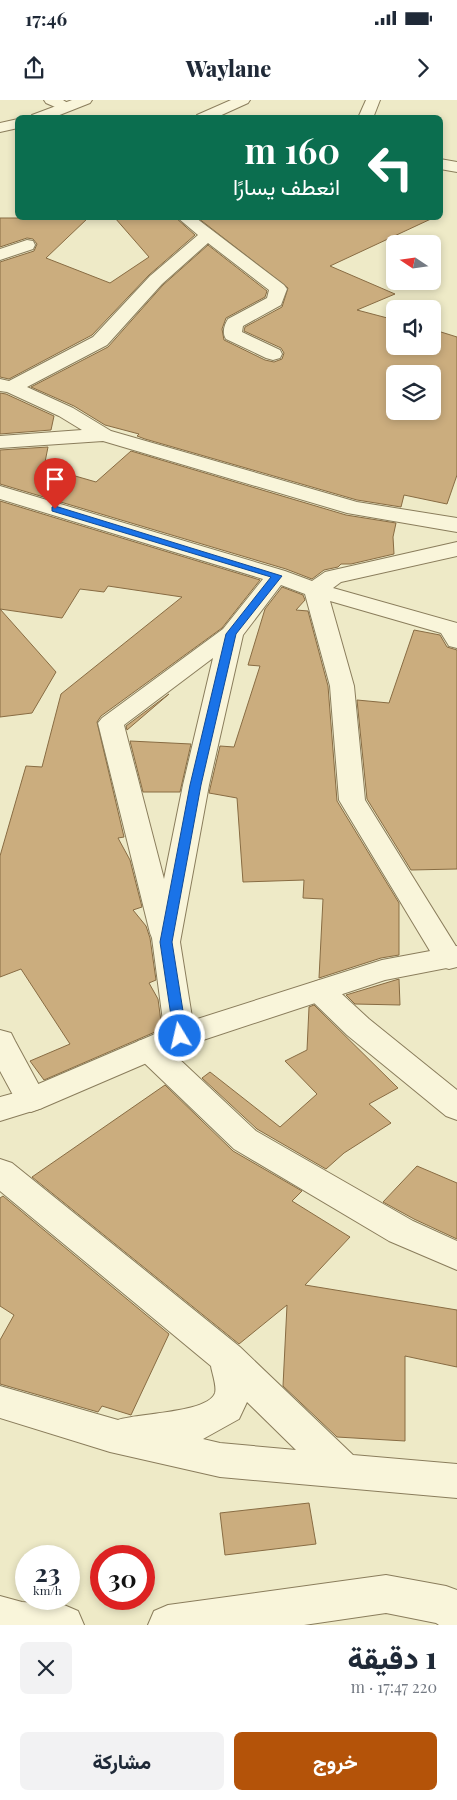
<!DOCTYPE html>
<html lang="ar">
<head>
<meta charset="utf-8">
<style>
  body { margin:0; font-family:"Playfair Display",Vazirmatn,serif; background:#f2f2f3; color:#1f2937; direction:rtl; height:100vh; display:flex; flex-direction:column; font-size:19px; white-space:nowrap }
  * { box-sizing:border-box; margin:0 }
  p { font-size:16px; color:#747a83 }
  .icon { flex:none; width:28px; height:28px; fill:none; stroke:currentColor; stroke-width:2; stroke-linecap:round; stroke-linejoin:round }
  .map { position:relative; height:1525px; overflow:hidden; direction:ltr }
  .panel { display:flex; flex-direction:column; background:#fff; flex:1 }
  .panel>* { flex:none }
  .hud { position:absolute; left:15px; top:15px; width:428px; height:105px; border-radius:8px; box-shadow:0 2px 8px #0003; direction:rtl; background:#0b6e4f; color:#fff; overflow:hidden }
  .needle { width:32px; rotate:283deg }
  .buttons { position:absolute; left:386px; top:135px; display:grid; gap:10px }
  .buttons a { display:grid; place-items:center; width:55px; height:55px; border-radius:8px; background:#fff; box-shadow:0 2px 8px #0003; font-size:25px }
  .speed { position:absolute; left:15px; top:1445px; display:flex; gap:10px; font-size:25px; font-weight:700; text-align:center }
  .speed>* { display:grid; place-content:center; width:65px; height:65px; border-radius:50%; background:#fff; box-shadow:0 2px 8px #0003; line-height:1 }
  .speed small { font-size:12px; font-weight:400 }
  .speed .limit { border:8px solid #d22; background:#fff; color:#111 }
  .pin { position:absolute; display:grid; place-items:center; width:42px; height:42px; color:#fff; margin:-51px -21px; border-radius:50% 50% 50% 0; rotate:-45deg; box-shadow:0 0 5px #0007 }
  .pin .icon { rotate:45deg }
  .me { position:absolute; width:55px; margin:-28px; rotate:351deg; stroke-linejoin:round; filter:drop-shadow(0 0 4px #0008) }
  .turn { display:flex; align-items:center; gap:18px; height:105px; padding:0 20px; font-size:22px }
  .turn .icon { width:65px; height:65px; stroke-width:2.5 }
  .turn b { display:block; font-size:35px; line-height:42px }
  .round { display:grid; place-items:center; flex:none; width:52px; height:52px; border-radius:8px; background:#f2f2f3 }
  .summary { display:flex; align-items:center; justify-content:space-between; height:85px; padding:0 20px }
  h1 { font-size:30px; font-weight:800; line-height:38px }
  .cta { display:flex; gap:10px; margin-top:auto; padding:10px 20px }
  .cta a { flex:1; height:58px; border-radius:8px; background:#b45309; color:#fff; font-size:20px; font-weight:800; line-height:58px; text-align:center }
  .cta a+a { background:#f2f2f3; color:#1f2937 }
  .status { display:flex; justify-content:space-between; align-items:center; height:35px; padding:0 25px; background:#fff; direction:ltr }
  .status svg { height:14px; fill:currentColor }
  header { display:flex; justify-content:space-between; align-items:center; height:65px; padding:0 20px; background:#fff; font-size:22px; font-weight:800 }
  .map>svg:first-child { display:block }
</style>
</head>
<body>
<div class="status"><b>17:46</b><svg viewBox="0 0 49 12"><path d="M0 12V9h3v3zM5 12V6h3v6zM10 12V3h3v9zM15 12V0h3v12zM26 1h20v11H26zM47 4h2v5h-2z"/></svg></div>
<header><svg class="icon" aria-label="forward" viewBox="0 0 24 24"><path d="M9 5l7 7-7 7"/></svg>Waylane<svg class="icon" aria-label="share" viewBox="0 0 24 24"><path d="M12 15V3M7 8l5-5 5 5M5 13v7h14v-7"/></svg></header>
<div class="map">
<svg width="457" height="1525" viewBox="0 0 457 1525">
  <rect width="100%" height="100%" fill="#eeeac7"/>
  <!-- building -->
  <g fill="#cbad7e" stroke="#886c43" fill-rule="evenodd">
    <path d="M0,118h88l-42,40 64,25 39,-26 -34,-39h61l19,17 -46,40 -57,60 -83,44 -9,-2v-115l34,-11 3,-7 -4,-5 -6,-1 -27,9z"/>
    <path d="M198,118h235l-103,48 65,28 -38,16 38,10v26h37v-7l9,-7 16,5v138l-10,29 -43,-9 -3,12 -44,-7 -212,-61 -8,-3 2,-2 -34,-9 -31,-19 -43,-19 77,-40 55,-62 45,-40 59,46 -2,6 -39,21 -4,11 2,11 41,20 9,2 8,-3 2,-6 -3,-5 -37,-17 1,-4 37,-20 6,-19zM395,274h37v37h-37z"/>
    <path d="M0,293l6,1 48,22 -3,14 -51,4z"/>
    <path d="M48,347l-4,20 52,15 35,-31 215,64 50,8 -3,14 1,17 -43,10h-10l-3,3 -14,3 -12,9 -26,-10 -286,-85v-34z"/>
    <path d="M0,401l260,79 -38,48 -121,88 -4,6 27,115 -6,1 12,22 12,47 -9,3 13,16 4,12 6,42 -7,3 9,16 4,30 -118,51 -14,-19 40,-17 -49,-75 -21,8v-121l26,-90 16,1 19,-73 121,-97 -74,-11 -4,6 -24,-3 -18,29 -62,-9 56,63 -24,41 -32,4z"/>
    <path d="M282,487l21,8 2,5 -9,10 12,1 20,75 9,115 62,102v52l-18,3 -62,20 4,-79 -20,-1 1,-18 -61,2 -6,-84 -28,-5 11,-47 14,1 26,-81 -12,-1 17,-56z"/>
    <path d="M414,530l26,5 7,12 10,3v219l-46,1 -44,-71 -10,-99 32,3z"/>
    <path d="M169,594l-42,36 -1,-4z"/>
    <path d="M130,641l61,3 -11,48h-37z"/>
    <path d="M399,879l1,26 -45,-1 -9,-9z"/>
    <path d="M314,905l84,83 -29,16 22,19 -47,30 -18,16 -69,-40 -55,-51 8,-6 70,55 37,-33 -32,-33 22,-11 2,-43z"/>
    <path d="M165,985l68,66 69,40 -10,10 58,36 -45,48 152,25v57l-52,-11v85l-68,-4 -54,-51 4,-81 -48,39 -207,-167z"/>
    <path d="M417,1066l40,17v56l-43,-20 -31,-17z"/>
    <path d="M3,1096l166,138 -38,81 -29,-9 -4,6 -98,-28v-44l14,-25 -14,-9v-108z"/>
    <path d="M309,1403l7,41 -91,11 -5,-42z"/>
  </g>
  <g fill="none" stroke-linecap="round" stroke-linejoin="round">
    <!-- minor casing -->
    <g stroke="#8a7d5c" stroke-width="2">
      <g id="minor">
        <path d="M44,0h19l11,7 -2,3h-10l-16,-7z"/>
        <path d="M231,0h19l-2,3 -33,15h-20l2,-3z"/>
        <path d="M366,0h14l-7,18h-15z"/>
        <path d="M440,59l17,3v10l-17,-3z"/>
        <path d="M178,118h18l88,67 3,4 -6,16 -38,21 -1,6 38,18 2,4 -2,4 -7,2 -7,-2 -40,-19c-4,-6 -2,-14 2,-20l39,-21 2,-8 -61,-47 -46,41 -55,61 -80,42 46,21 38,23 246,71 100,16v14l-110,-19 -244,-72 -103,7v-12l82,-6 -23,-14 -52,-24 -7,-1v-12l9,2 84,-44 57,-61 48,-41z"/>
        <path d="M27,140l6,1 2,4 -2,4 -33,11v-11z"/>
        <path d="M0,386l285,85 27,10 13,-9 132,-30v14l-116,26 -8,6 124,35v25l-8,-2 -8,-13 -111,-32 24,85 11,114 92,148v19l-8,2 -10,-3 -100,-166 -9,-114 -25,-92 -24,-9 -38,50 -34,150 -29,157 15,94 -4,8 -11,3 -11,-3 -4,-8 -13,-98 -2,-5 -52,-210 4,-5 121,-89 40,-50 -263,-80zM213,558l-30,127 -19,94 -40,-154z"/>
        <path d="M320,880l11,4 38,35 88,71v30l-11,-4 -99,-81 -38,-37 -4,-7 4,-7z"/>
        <path d="M0,930l11,3 4,8 32,59 -5,8 -11,4 -11,-4 -20,-37z"/>
        <path d="M149,938l11,3 96,90 157,90 44,20v29l-68,-29 -155,-92 -96,-92 -4,-8 4,-8z"/>
        <path d="M0,1059l12,4 228,184 113,108 104,9v34l-237,-21 -110,-25 -110,-34v-32l118,34c20,-7 90,-7 97,-27 2,-7 -3,-20 -4,-27l-211,-175zM247,1302l49,48 -76,-7 -17,-4 36,-20z"/>
        <path d="M386,1475l60,11 11,4v35h-18l-3,-2 -50,-10 -82,12h-156l6,-14 14,-6z"/>
        <path d="M0,1496l22,6 42,3 14,6 6,14h-84z"/>
      </g>
    </g>
    <!-- tertiary casing -->
    <g stroke="#8a7d5c" stroke-width="2">
      <g id="tertiary">
        <path d="M72,0h20l-2,3 -38,15h-22l2,-3z"/>
        <path d="M18,19v9l-18,4v-9z"/>
        <path d="M457,846v20l-72,14 -194,64 -149,64 -42,13v-24l22,-6 147,-63 213,-68z"/>
      </g>
    </g>
    <!-- minor -->
    <use href="#minor" fill="#f9f5da" fill-rule="evenodd"/>
    <!-- tertiary -->
    <use href="#tertiary" fill="#f9f5da" fill-rule="evenodd"/>
  </g>
  <!-- route -->
  <path fill="#1a73e8" stroke="#114b97" d="M55,406l227,70 -46,58 -35,151 -29,157 15,94 -2,3h-9l-2,-3 -14,-94 30,-157 36,-151 45,-57 -219,-66v-4z"/>
</svg>
<div class="buttons">
<a><svg class="needle" viewBox="-14 -14 28 28"><path d="M0-13l5 13h-10z" fill="#e53935"/><path d="M0 13l5-13h-10z" fill="#747a83"/></svg></a>
<a><svg class="icon" aria-label="sound" viewBox="0 0 24 24"><path d="M4 9h4l5-4v14l-5-4H4zM17 9q2 3 0 6"/></svg></a>
<a><svg class="icon" aria-label="layers" viewBox="0 0 24 24"><path d="M12 4l9 5-9 5-9-5zM3 14l9 5 9-5"/></svg></a>
</div>
<div class="speed"><div>23<small>km/h</small></div><div class="limit">30</div></div>
<div class="pin" style="left:55px;top:409px;background:#d93025"><svg class="icon" aria-label="arrive" viewBox="0 0 24 24"><path d="M6 21V4h12l-3 4 3 4H6"/></svg></div>
<svg class="me" style="left:180px;top:936px" viewBox="-20 -20 40 40"><circle r="17" fill="#1a73e8" stroke="#fff" stroke-width="3"/><path d="M0-11L8 9 0 5-8 9z" fill="#fff"/></svg>
<div class="hud">
<div class="turn"><svg class="icon" aria-label="left" viewBox="0 0 24 24"><path d="M17 20v-9H6M10 6l-5 5 5 5"/></svg><div><b>160 m</b>انعطف يسارًا</div></div>
</div>
</div>
<section class="panel">
<div class="summary"><div><h1>1 دقيقة</h1><p>220 m · 17:47</p></div><a class="round"><svg class="icon" aria-label="close" viewBox="0 0 24 24"><path d="M6 6l12 12M18 6L6 18"/></svg></a></div>
<div class="cta"><a>خروج</a><a>مشاركة</a></div>
</section>
</body>
</html>
